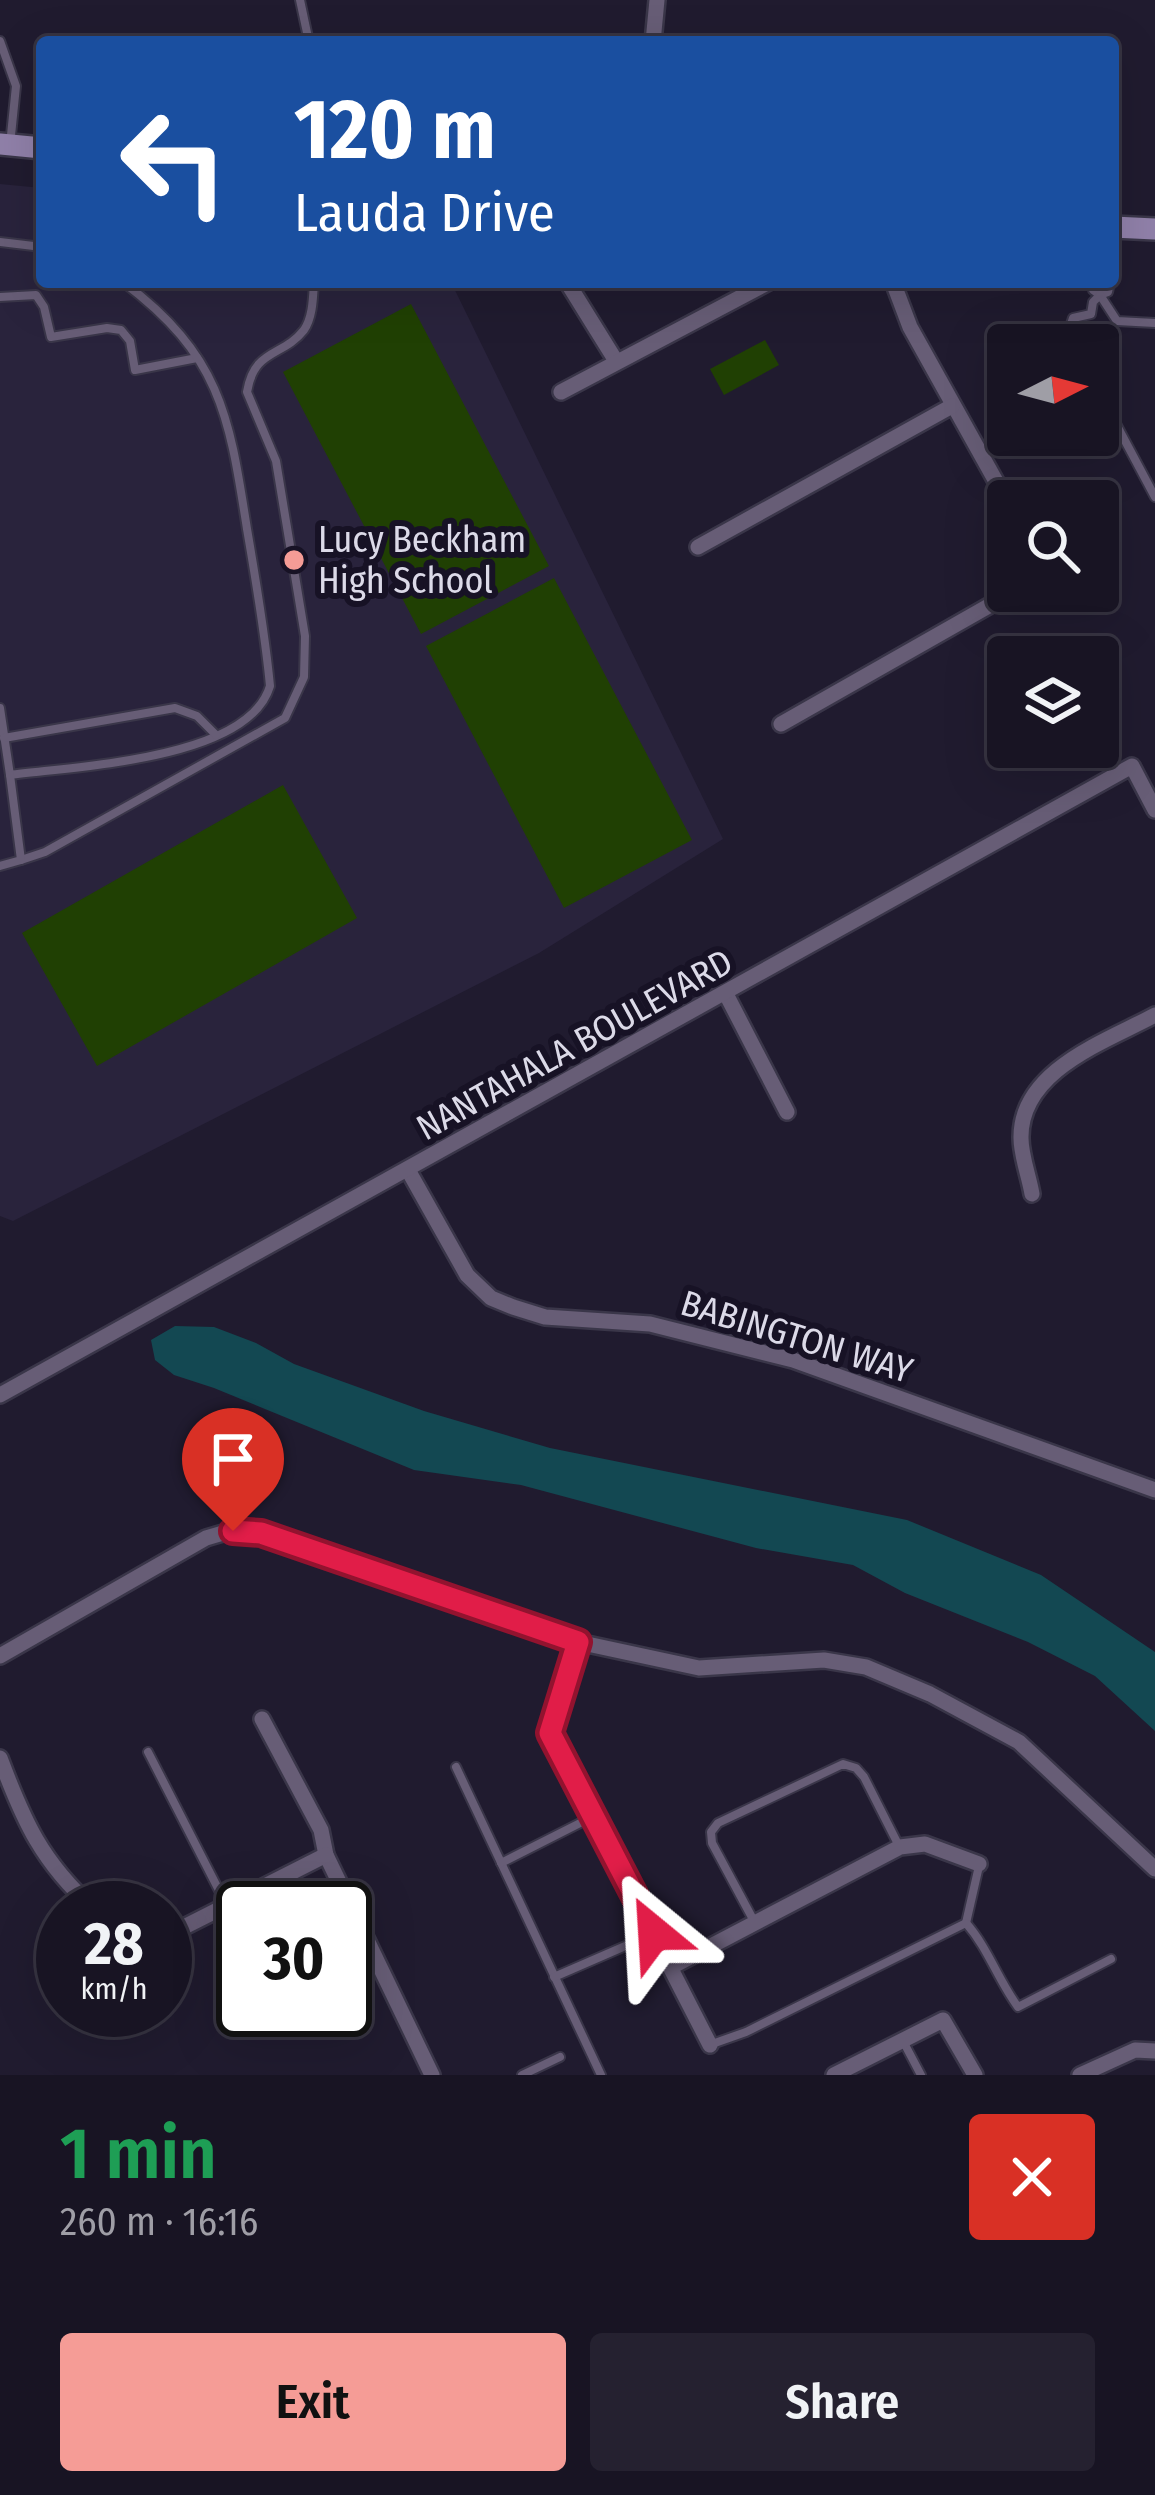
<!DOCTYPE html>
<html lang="en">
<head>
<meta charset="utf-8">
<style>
  body { margin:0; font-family:"Fira Sans Condensed",sans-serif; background:#252130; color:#f1f3f6; height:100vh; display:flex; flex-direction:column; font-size:45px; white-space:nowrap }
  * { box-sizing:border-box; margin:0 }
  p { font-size:39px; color:#9f9ea6 }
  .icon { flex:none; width:66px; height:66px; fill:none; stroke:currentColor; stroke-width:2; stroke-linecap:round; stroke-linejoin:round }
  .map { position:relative; height:2075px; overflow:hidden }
  .panel { display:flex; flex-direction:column; background:#181423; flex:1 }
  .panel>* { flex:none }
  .top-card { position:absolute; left:36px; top:36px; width:1083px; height:252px; border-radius:12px; box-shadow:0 12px 48px #0002,0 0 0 3px #363341; background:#1a4fa0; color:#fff; overflow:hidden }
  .needle { width:78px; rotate:84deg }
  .buttons { position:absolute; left:987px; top:324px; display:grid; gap:24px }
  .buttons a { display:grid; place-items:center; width:132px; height:132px; border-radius:12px; background:#181423; box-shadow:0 12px 48px #0002,0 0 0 3px #363341; font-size:60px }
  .speed { position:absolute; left:36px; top:1881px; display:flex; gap:24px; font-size:60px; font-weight:700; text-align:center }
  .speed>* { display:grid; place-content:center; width:156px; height:156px; border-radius:50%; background:#181423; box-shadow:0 12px 48px #0002,0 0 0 3px #363341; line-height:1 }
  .speed small { font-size:30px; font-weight:400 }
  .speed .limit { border:6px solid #111; border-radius:18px; background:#fff; color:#111 }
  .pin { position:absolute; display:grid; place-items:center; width:102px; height:102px; color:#fff; margin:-123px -51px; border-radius:50% 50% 50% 0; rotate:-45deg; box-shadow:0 0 12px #0007 }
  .pin .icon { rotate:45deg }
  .me { position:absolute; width:132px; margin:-66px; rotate:333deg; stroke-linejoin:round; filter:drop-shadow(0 0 9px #0008) }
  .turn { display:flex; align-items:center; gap:42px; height:252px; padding:0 60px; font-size:54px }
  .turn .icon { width:156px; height:156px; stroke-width:2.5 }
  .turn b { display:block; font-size:84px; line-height:102px }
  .round { display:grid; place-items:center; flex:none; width:126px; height:126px; border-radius:12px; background:#252130 }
  .summary { display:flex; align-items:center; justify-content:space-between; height:204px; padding:0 60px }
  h1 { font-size:72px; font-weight:600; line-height:90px; color:#1e9e55 }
  .button { display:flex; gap:24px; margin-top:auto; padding:24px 60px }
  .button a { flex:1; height:138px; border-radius:12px; background:#f59c96; color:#111; font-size:48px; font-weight:600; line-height:138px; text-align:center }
  .button a+a { background:#252130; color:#f1f3f6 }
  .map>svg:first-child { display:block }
</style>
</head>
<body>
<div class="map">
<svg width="1155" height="2075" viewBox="0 0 1155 2075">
  <rect width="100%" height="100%" fill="#201b2f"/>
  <!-- built -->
  <path fill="#29233c" d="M0,184l42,4v94h409l272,557 -184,114 -526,268 -13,-5z"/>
  <!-- green -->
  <g fill="#204003">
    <path d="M411,304l138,262 -128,68 -138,-262z"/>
    <path d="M765,340l14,25 -55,30 -14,-26z"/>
    <path d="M554,578l138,262 -128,68 -138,-262z"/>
    <path d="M283,785l74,133 -260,148 -75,-133z"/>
  </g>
  <!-- water -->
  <path fill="#134852" d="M175,1326l39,1 42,16 38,21 130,47 126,37 357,72 134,55 114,77v79l-60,-55 -67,-34 -123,-49 -52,-28 -97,-17 -235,-63 -107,-15 -200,-82 -40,-13 -19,-15 -4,-20z"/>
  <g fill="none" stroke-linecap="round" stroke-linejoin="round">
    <!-- service casing -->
    <g stroke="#3a3649" stroke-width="12">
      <g id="service">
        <path d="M300,0l9,42"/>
        <path d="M0,41l16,45 -6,59"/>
        <path d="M0,242l42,5"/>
        <path d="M1113,245v20"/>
        <path d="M1093,282v8l7,5 8,-3 2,-10"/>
        <path d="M0,297l36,-2 8,12 7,30 56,-9 14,2 9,11 5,29 62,-12"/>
        <path d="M1074,345l-4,-18 3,-9 18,-4 2,-12 7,-7 17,26 38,2"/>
        <path d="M1098,390l57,107"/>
        <path d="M0,708l10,67c66,-9 238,-15 260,-89 -5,-53 -14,-105 -23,-157 -18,-114 -26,-173 -124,-247"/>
        <path d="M4,738l171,-30 22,8 19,19"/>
        <path d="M21,860l24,-8 240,-134 19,-41 1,-41 -29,-175 -29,-69c7,-44 36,-35 57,-62 9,-13 9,-33 10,-48"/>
        <path d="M0,866l21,-6 -11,-85"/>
        <path d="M148,1752l78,152"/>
        <path d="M456,1767l145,308"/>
        <path d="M501,1863l91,-46"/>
        <path d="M755,1923l-43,-80 -1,-11 7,-9 125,-59 13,4 8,9 35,69"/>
        <path d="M966,1923l13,-57"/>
        <path d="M554,1977l99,-43"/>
        <path d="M903,2041l18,34"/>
        <path d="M712,2044l34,-12 220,-109c22,25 32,57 52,84l93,-48"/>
        <path d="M522,2075l38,-18"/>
      </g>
    </g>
    <!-- minor casing -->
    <g stroke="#3a3649" stroke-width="20">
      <g id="minor">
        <path d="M653,42l4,-42"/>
        <path d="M567,282l49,79"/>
        <path d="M893,282l17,45 98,176"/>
        <path d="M561,392l208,-110"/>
        <path d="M698,547l254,-141"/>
        <path d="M781,724l234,-133"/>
        <path d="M726,994l61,118"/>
        <path d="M408,1170l59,105 24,23 22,9 32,10 105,7 143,36 362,130"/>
        <path d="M1032,1194c-3,-18 -11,-38 -11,-56 -1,-68 86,-97 134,-123"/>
        <path d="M0,1395l1132,-629 23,44"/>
        <path d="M578,1642l-28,91 160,312"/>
        <path d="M0,1656l206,-118 27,-8 28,3 317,109 121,26 125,-8 42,7 64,27 89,48 136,127"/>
        <path d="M262,1719l59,111 5,25 106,220"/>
        <path d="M0,1758c24,64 42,104 93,150"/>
        <path d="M165,1931l17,-3 144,-73"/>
        <path d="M671,1967l229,-120 25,-3 54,20"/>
        <path d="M834,2075l109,-55 32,55"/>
        <path d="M1080,2075l55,-25 20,1"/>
      </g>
    </g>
    <!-- secondary casing -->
    <g stroke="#3a3649" stroke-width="26">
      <g id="secondary">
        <path d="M0,144l42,4"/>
        <path d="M1113,227l42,2"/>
      </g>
    </g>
    <!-- service -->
    <use href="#service" stroke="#675d76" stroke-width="8"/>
    <!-- minor -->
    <use href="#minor" stroke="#675d76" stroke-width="15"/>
    <!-- secondary -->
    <use href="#secondary" stroke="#9080a9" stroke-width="21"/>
  </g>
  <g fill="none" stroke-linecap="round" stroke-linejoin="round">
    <!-- route casing -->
    <g stroke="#92132f" stroke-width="30">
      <path id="route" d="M233,1531l28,2 317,109 -28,91 104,200"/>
    </g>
    <!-- route -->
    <use href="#route" stroke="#e11d48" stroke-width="21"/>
  </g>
  <!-- markers -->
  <circle fill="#f59c96" stroke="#171225" stroke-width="4.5" cx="294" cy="560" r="12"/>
  <g text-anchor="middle" stroke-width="12" stroke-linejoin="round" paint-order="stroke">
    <!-- poi labels -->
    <g font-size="36" fill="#dcdae8" stroke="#171225" text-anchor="start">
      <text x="318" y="552">Lucy Beckham<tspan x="318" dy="41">High School</tspan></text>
    </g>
    <!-- street labels -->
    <g font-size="36" fill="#dcdae8" stroke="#171225">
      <text transform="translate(574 1044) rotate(-29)" y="13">NANTAHALA BOULEVARD</text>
      <text transform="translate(797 1336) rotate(17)" y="13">BABINGTON WAY</text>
    </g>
  </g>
</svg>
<div class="buttons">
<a><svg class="needle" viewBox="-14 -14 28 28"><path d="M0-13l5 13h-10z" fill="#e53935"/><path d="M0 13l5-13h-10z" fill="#9f9ea6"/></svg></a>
<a><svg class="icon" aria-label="search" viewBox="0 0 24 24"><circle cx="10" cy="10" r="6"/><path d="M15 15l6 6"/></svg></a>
<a><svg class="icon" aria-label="layers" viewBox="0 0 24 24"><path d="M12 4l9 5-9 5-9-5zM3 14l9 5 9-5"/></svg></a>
</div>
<div class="speed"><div>28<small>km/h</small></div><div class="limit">30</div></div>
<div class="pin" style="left:233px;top:1531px;background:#d93025"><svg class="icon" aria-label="arrive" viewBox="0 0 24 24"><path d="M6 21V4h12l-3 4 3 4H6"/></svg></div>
<svg class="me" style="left:654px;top:1933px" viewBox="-20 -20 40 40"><path d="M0-17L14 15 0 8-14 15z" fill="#e11d48" stroke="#fff" stroke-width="4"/></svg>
<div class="top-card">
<div class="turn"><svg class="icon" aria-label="left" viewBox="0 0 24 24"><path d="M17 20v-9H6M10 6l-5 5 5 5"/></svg><div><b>120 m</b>Lauda Drive</div></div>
</div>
</div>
<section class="panel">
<div class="summary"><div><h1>1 min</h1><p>260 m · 16:16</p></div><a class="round" style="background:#d93025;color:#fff"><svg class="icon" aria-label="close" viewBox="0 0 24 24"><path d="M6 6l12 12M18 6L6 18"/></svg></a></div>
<div class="button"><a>Exit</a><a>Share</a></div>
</section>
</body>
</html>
